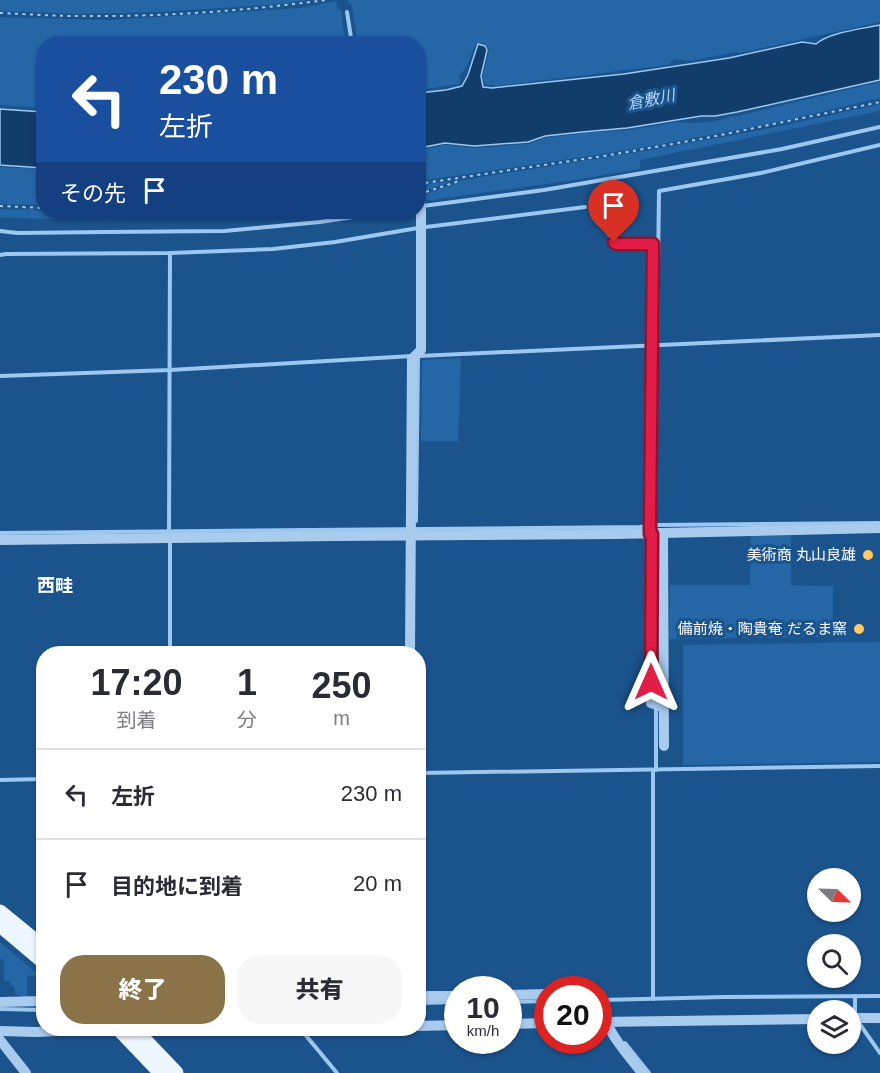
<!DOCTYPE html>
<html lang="ja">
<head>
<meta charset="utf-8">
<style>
  body { margin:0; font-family:Helvetica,"Noto Sans JP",sans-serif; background:#f7f7f7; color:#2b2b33; height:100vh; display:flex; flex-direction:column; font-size:22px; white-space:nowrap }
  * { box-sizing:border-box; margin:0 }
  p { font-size:20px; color:#7c7c81 }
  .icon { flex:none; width:33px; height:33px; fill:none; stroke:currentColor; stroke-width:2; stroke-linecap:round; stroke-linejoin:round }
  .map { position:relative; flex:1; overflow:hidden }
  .panel { position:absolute; left:36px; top:646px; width:390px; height:390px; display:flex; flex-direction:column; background:#fff; border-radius:24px; box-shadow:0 2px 4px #0004 }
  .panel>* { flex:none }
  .top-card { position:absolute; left:36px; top:36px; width:390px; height:183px; border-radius:24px; box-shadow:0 2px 4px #0004; background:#1a4fa0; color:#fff; overflow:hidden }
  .needle { width:39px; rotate:113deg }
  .fabs { position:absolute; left:807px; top:868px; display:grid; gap:12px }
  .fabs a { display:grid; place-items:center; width:54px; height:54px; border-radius:50%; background:#fff; box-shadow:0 2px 4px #0004; font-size:30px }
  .speed { position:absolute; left:444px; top:976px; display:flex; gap:12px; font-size:30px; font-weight:700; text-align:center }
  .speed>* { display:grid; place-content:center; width:78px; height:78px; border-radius:50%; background:#fff; box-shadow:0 2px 4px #0004; line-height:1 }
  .speed small { font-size:15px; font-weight:400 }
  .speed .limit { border:9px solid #d22; background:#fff; color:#111 }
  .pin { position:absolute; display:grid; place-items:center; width:51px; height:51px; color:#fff; margin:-62px -26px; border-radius:50% 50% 50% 0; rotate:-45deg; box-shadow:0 0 6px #0007 }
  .pin .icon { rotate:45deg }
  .me { position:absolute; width:66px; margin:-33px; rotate:0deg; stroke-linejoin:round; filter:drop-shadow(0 0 4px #0008) }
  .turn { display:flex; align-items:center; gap:21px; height:126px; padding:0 24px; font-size:27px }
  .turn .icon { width:78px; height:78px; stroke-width:2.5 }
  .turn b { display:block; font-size:42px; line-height:51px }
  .then { display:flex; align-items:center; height:57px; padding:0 24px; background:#0003; gap:12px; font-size:22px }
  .eta { display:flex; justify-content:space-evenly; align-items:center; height:102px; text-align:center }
  .eta b { font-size:36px; font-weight:800; line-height:42px }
  .action { display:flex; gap:12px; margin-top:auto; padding:12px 24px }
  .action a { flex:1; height:69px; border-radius:24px; background:#8a7349; color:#fff; font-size:24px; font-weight:800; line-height:69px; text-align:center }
  .action a+a { background:#f7f7f7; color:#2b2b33 }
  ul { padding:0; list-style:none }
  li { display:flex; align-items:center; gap:18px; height:90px; padding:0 24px; border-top:2px solid #e1e1e2 }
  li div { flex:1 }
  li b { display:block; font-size:22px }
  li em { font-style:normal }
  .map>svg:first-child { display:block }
</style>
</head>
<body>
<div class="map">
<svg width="880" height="1073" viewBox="0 0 880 1073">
  <rect width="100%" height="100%" fill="#1b538d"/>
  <!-- green -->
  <g fill="#2466a6">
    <path d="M0,0h309l-26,4 -125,8 -78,2 -80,-3z"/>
    <path d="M348,0h532v22l-139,31 -5,-1 -45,9 -17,-2 -6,6 -173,21 -10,-2 -2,-8 6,-27 -4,-5 -9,-1c-6,11 -7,25 -17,33l1,6 -1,2 -40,6 -1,-46 -60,-1 -7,-40h-3z"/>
    <path d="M336,1l2,9 3,-1 4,34 -301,1 -1,64 -43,-3v-88l109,3 191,-12z"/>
    <path d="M880,82v16l-101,24 -138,26 -117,18 -105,15v-29l3,-2 23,-5 29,3 55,-4 16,-6 39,-5 45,-3 49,-8c10,2 35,1 45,-3 6,-2 7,-3 14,-3z"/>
    <path d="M880,104v7l-240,49v9l-65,11 -151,21v-4l3,-3 36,-14 181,-29 132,-24z"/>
    <path d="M0,167l43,2v36l-43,-1z"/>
    <path d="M453,181l-31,11 -2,3 -1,-1v-9z"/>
    <path d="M0,209l43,1 1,2h225c-89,7 -180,10 -269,5z"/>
    <path d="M461,358l-3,83h-37l1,-81z"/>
    <path d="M791,535v50l42,1v51l-164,2 1,-54h80l1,-49z"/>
    <path d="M880,642v120l-197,3v-120z"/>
    <path d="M0,942l39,33 -12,1v22l-12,-4v-5l-2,-3 -3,-1v-4h-6v-21l-4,-1z"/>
  </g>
  <!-- water -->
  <g fill="#123d6b" stroke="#9bc7f0" stroke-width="1.5">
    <path d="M880,25v55l-143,32 -22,4h-14l-74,12 -45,4 -37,4 -17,6 -54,4 -29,-3 -26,5v-55l27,-3 16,-4 6,-11 10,-31 7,2 2,4 -6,26 2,11 9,1 132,-14 105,-16 73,-16 14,2c14,-12 46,-15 64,-19z"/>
    <path d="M0,109l43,3v56l-43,-3z"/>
  </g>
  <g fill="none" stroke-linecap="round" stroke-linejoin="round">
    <!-- stream -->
    <g stroke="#9bc7f0" stroke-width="4">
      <path d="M347,12l5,32"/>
      <path d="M423,206l121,-16 238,-41 98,-22"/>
      <path d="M0,231l17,2 89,-1 119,-1 95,-9 67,-10"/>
      <path d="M0,255l6,-1 164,-1 103,-4 62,-7 83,-14 167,-21"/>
      <path d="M657,347l2,-156 102,-18 119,-28"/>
      <path d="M419,356l461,-21"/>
      <path d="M0,376l170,-6 242,-14"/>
      <path d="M416,521l2,-163"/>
      <path d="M0,533l640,-6 15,-2 224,-2"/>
      <path d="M169,533l1,-280"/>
      <path d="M170,544v110"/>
      <path d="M656,700v-151"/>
      <path d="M653,770v229"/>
      <path d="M656,770v-62"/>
      <path d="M418,773l462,-7"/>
      <path d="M0,780l44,-1"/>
      <path d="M855,996v16"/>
      <path d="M602,1000l122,-3 156,-1"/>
      <path d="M508,1002l40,-1"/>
      <path d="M418,1003l40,-1"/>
      <path d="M0,1009l44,1"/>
      <path d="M859,1023l21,30"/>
      <path d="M303,1032l34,41"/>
      <path d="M625,1043l24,30"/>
    </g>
    <!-- path -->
    <g stroke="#a8cbee" stroke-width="2" stroke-dasharray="3 4.5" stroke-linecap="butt">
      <path d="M0,13c26,1 52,3 78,3 83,1 166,-5 248,-16"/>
      <path d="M418,184l192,-29 96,-17 174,-36"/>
      <path d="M426,192l30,-10 4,-3"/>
      <path d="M0,206l44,2"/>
    </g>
    <!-- minor -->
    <g stroke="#a8cbee" stroke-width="10">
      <path d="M608,212l6,30 3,2 36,1 -1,99 1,27 -3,163"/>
      <path d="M663,533l1,213"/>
      <path d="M652,534l-1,169 12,4"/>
      <path d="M0,540l336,-4 280,-2 264,-6"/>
      <path d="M410,654l2,-295 9,-9v-139l-1,-11"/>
      <path d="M598,993l3,3c2,34 21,51 41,77"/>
      <path d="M508,995l40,-1"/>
      <path d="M418,996h40"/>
      <path d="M0,1002l44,-1"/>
      <path d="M850,1018h30"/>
      <path d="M598,1022l220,-3"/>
      <path d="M508,1024l40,-1"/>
      <path d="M418,1026l40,-1"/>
      <path d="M0,1031l36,1 43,-2 152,-1"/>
      <path d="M0,1040l26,33"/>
    </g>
    <!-- major -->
    <g stroke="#eef6ff" stroke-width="15">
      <path d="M0,912l44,36"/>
      <path d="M0,925l44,37"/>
      <path d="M119,1029l42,44"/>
      <path d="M134,1029l42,44"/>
    </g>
  </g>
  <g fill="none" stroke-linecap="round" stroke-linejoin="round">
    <!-- route casing -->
    <g stroke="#92132f" stroke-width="15">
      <path id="route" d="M614,242l3,2h36c-1,93 -2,186 -3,279v11h2l-1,148"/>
    </g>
    <!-- route -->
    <use href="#route" stroke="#e11d48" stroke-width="10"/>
  </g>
  <!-- markers -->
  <g fill="#ffca64" stroke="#1b538d" stroke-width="2">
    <circle cx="868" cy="555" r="6"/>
    <circle cx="859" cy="629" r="6"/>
  </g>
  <g text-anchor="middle" stroke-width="6" stroke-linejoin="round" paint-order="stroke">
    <!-- poi labels -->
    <g font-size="15" fill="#fff" stroke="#1b538d" text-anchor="end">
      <text x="856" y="560">美術商 丸山良雄</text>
      <text x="847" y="634">備前焼・陶貴奄 だるま窯</text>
    </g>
    <!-- water labels -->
    <g font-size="16" font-style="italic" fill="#b3d5f5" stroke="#1b538d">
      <text transform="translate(651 99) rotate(-11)" y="6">倉敷川</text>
    </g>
    <!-- quarter labels -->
    <g font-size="18" font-weight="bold" fill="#fff" stroke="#1b538d">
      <text x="55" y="592">西畦</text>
    </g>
  </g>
</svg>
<div class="fabs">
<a><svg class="needle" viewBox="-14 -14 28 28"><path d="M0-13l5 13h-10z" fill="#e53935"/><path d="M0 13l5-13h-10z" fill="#7c7c81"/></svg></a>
<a><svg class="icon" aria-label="search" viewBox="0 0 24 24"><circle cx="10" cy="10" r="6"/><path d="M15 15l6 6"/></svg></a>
<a><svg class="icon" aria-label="layers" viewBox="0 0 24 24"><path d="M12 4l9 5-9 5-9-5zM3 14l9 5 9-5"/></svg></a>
</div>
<div class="speed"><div>10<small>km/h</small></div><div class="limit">20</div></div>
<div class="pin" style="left:614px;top:242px;background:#d93025"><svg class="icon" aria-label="arrive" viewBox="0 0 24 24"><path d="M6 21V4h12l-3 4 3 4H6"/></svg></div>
<svg class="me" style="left:651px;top:682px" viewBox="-20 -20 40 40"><path d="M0-17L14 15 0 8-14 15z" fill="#e11d48" stroke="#fff" stroke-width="4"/></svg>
<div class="top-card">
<div class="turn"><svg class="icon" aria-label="left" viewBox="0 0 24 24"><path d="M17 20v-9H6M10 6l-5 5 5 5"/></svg><div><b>230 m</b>左折</div></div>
<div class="then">その先<svg class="icon" aria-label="arrive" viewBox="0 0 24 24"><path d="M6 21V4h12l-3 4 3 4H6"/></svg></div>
</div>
<section class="panel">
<div class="eta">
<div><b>17:20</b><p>到着</p></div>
<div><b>1</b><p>分</p></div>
<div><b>250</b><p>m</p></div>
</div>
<ul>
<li><svg class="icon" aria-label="left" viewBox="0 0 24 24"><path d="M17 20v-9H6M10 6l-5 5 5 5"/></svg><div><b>左折</b></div><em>230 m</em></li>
<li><svg class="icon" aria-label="arrive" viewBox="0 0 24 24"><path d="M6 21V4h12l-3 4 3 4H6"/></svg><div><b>目的地に到着</b></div><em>20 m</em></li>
</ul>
<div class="action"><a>終了</a><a>共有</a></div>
</section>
</div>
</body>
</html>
